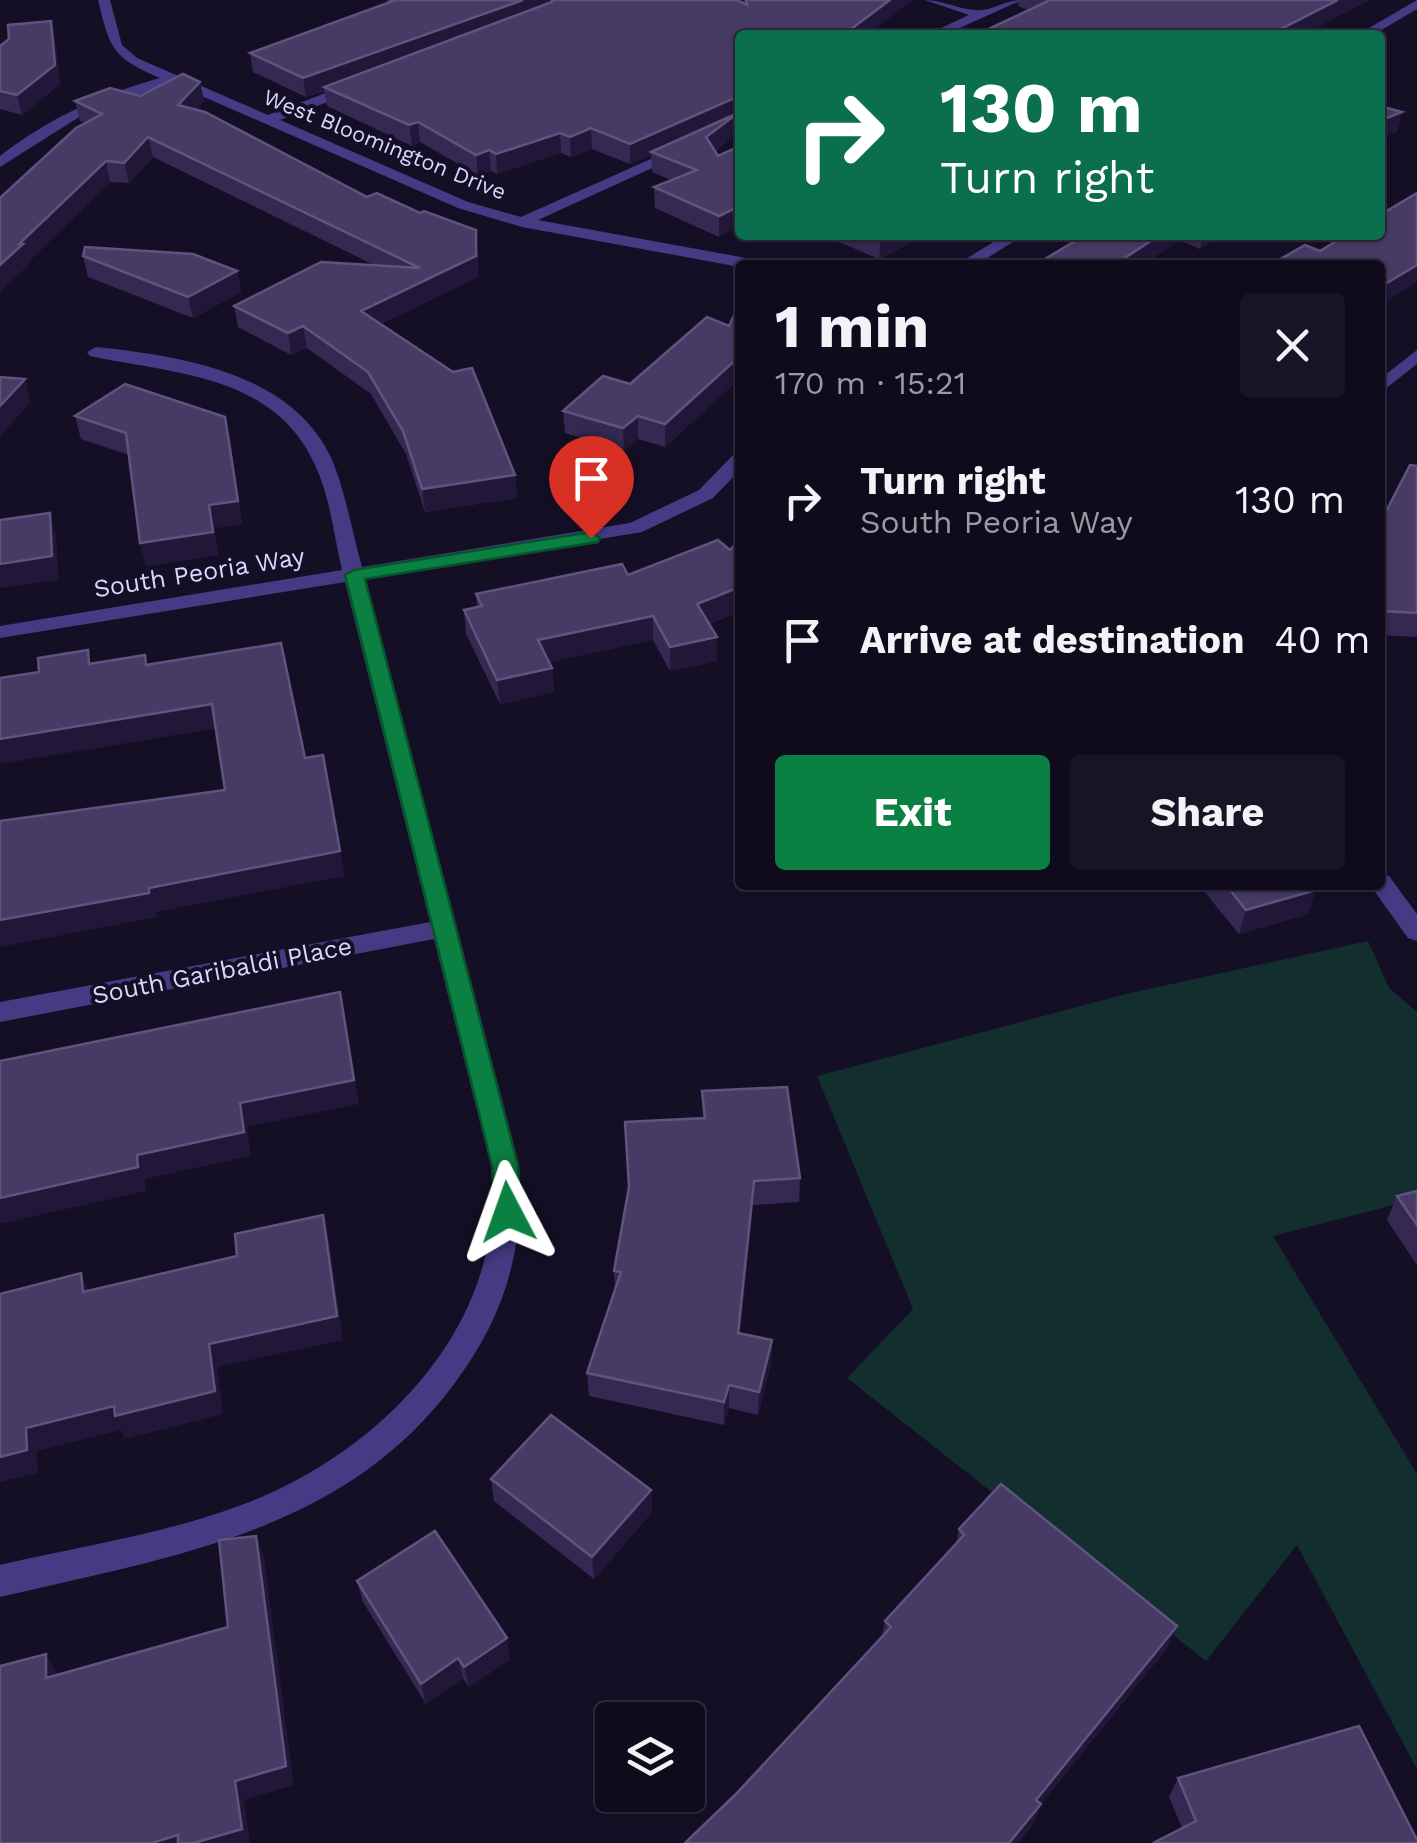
<!DOCTYPE html>
<html lang="en">
<head>
<meta charset="utf-8">
<style>
  body { margin:0; font-family:"Work Sans",sans-serif; background:#191425; color:#f1f3f6; height:100vh; display:flex; flex-direction:column; font-size:38px; white-space:nowrap }
  * { box-sizing:border-box; margin:0 }
  p { font-size:32px; color:#9c9ba3 }
  .icon { flex:none; width:55px; height:55px; fill:none; stroke:currentColor; stroke-width:2; stroke-linecap:round; stroke-linejoin:round }
  .map { position:relative; flex:1; overflow:hidden }
  .drawer { position:absolute; left:735px; top:260px; width:650px; height:630px; display:flex; flex-direction:column; background:#100b1c; border-radius:10px; box-shadow:0 2px 8px #0004,0 0 0 2px #302b3b }
  .drawer>* { flex:none }
  .top-card { position:absolute; left:735px; top:30px; width:650px; height:210px; border-radius:10px; box-shadow:0 2px 8px #0004,0 0 0 2px #302b3b; background:#0b6e4f; color:#fff; overflow:hidden }
  .buttons { position:absolute; left:595px; top:1702px; display:grid; gap:20px }
  .buttons a { display:grid; place-items:center; width:110px; height:110px; border-radius:10px; background:#100b1c; box-shadow:0 2px 8px #0004,0 0 0 2px #302b3b; font-size:50px }
  .pin { position:absolute; display:grid; place-items:center; width:85px; height:85px; color:#fff; margin:-102px -42px; border-radius:50% 50% 50% 0; rotate:-45deg; box-shadow:0 0 10px #0007 }
  .pin .icon { rotate:45deg }
  .me { position:absolute; width:110px; margin:-55px; rotate:356deg; stroke-linejoin:round; filter:drop-shadow(0 0 8px #0008) }
  .turn { display:flex; align-items:center; gap:35px; height:210px; padding:0 40px; font-size:45px }
  .turn .icon { width:130px; height:130px; stroke-width:2.5 }
  .turn b { display:block; font-size:70px; line-height:85px }
  .round { display:grid; place-items:center; flex:none; width:105px; height:105px; border-radius:10px; background:#191425 }
  .headline { display:flex; align-items:center; justify-content:space-between; height:170px; padding:0 40px }
  h1 { font-size:60px; font-weight:700; line-height:75px }
  .cta { display:flex; gap:20px; margin-top:auto; padding:20px 40px }
  .cta a { flex:1; height:115px; border-radius:10px; background:#0b8043; color:#fff; font-size:40px; font-weight:700; line-height:115px; text-align:center }
  .cta a+a { background:#191425; color:#f1f3f6 }
  ul { padding:0; list-style:none }
  li { display:flex; align-items:center; gap:30px; height:140px; padding:0 40px }
  li div { flex:1 }
  li b { display:block; font-size:38px }
  li em { font-style:normal }
  .map>svg:first-child { display:block }
</style>
</head>
<body>
<div class="map">
<svg width="1417" height="1843" viewBox="0 0 1417 1843">
  <rect width="100%" height="100%" fill="#150f26"/>
  <!-- green -->
  <path fill="#122e2f" d="M1368,941l21,47 28,24v187l-144,37 144,238v295l-120,-224 -91,116 -359,-283 66,-69 -96,-233 309,-82z"/>
  <g fill="none" stroke-linecap="round" stroke-linejoin="round">
    <!-- minor -->
    <g fill="#443b84" fill-rule="evenodd">
      <path d="M98,0h12l12,45 15,13 131,57 81,-31h10v6l-79,30 188,82 53,15 219,-98v9l-202,92 219,40 8,5 -25,2 -218,-40 -64,-19 -286,-125 -88,31 -84,53v-11c49,-38 100,-61 160,-78 -48,-21 -50,-29 -62,-78z"/>
      <path d="M925,0c18,0 40,12 57,10 15,-2 24,-10 40,-10l-78,35h-18l43,-20z"/>
      <path d="M1417,0v9l-44,26h-16z"/>
      <path d="M1005,235h19l-48,30h-20z"/>
      <path d="M96,347c87,9 206,27 240,123 11,31 17,65 26,97l268,-44 69,-33 34,-35 7,-2v17l-27,28 -71,34 -277,46 154,587c5,75 -10,139 -53,202 -109,164 -289,188 -466,230v-32c81,-19 165,-31 244,-61 136,-51 264,-180 247,-336 -3,-25 -12,-50 -18,-74 -13,-52 -26,-103 -39,-155l-434,83v-20l430,-80 -85,-340 -345,56v-12l342,-56c-8,-34 -12,-74 -27,-105 -41,-91 -141,-91 -225,-109l-3,-4z"/>
      <path d="M1417,350v14l-37,29v-14z"/>
      <path d="M1380,874l9,2 28,38v27l-9,-3 -38,-53h10z"/>
    </g>
  </g>
  <!-- wall -->
  <g fill="#352953">
    <path d="M387,0h350l6,3v-3h170l-173,35v82l-2,-1v17l-23,18 3,5 22,-10 -21,91 -64,-29 -1,-21 17,-7 -19,-8 -1,-17 -21,9 -38,-15 -21,8 -10,-4 -64,21 -6,-3 -13,4 -58,-33 -8,4 -85,-40 -3,-15 -18,6 -53,-25 -3,-19 137,-50z"/>
    <path d="M1019,0h350l-67,35h-326l52,-25 -10,-4z"/>
    <path d="M55,40l5,44 -38,31 -22,-6v-63z"/>
    <path d="M200,82l4,19 -8,9 282,141v26l-97,47 134,151 2,23 -92,14 -19,-58 -35,-60 -64,-46 -16,7 -53,-28 -4,-21 140,-41 -221,-108 -24,26 -19,-1 -82,80v3l-28,27v-94l85,-75 -5,-2 -5,-20 65,-5z"/>
    <path d="M822,235h105l-48,24z"/>
    <path d="M1085,235h138l-23,14 -21,-9 -36,25h-104z"/>
    <path d="M83,256l154,15 4,21 -48,26 -105,-41z"/>
    <path d="M740,302v76l-75,69 -27,-8 -14,12 -59,-18 -2,-22 67,-27 99,-58z"/>
    <path d="M75,416l155,23 12,85 -28,4 4,27 -72,11 -6,-23 -11,-88 -48,-16z"/>
    <path d="M1417,466v171l-37,-2v-112z"/>
    <path d="M740,540v71l-31,13 8,37 -47,10 -17,-31 -104,22 3,6 2,24 -54,12 -34,-70 -2,-24 13,-3 -1,-13 152,-19 102,-25z"/>
    <path d="M1199,885h113l4,5 -8,24 -69,20z"/>
    <path d="M702,1091l98,87 -1,24 -46,3 -13,128 32,7 -1,23 -13,52 -29,-7 -5,17 -135,-29 -2,-23 28,-83 -1,-19 89,-153z"/>
    <path d="M1417,1191v74l-30,-45 10,-24z"/>
    <path d="M491,1479l160,11 1,22 -58,67 -100,-78z"/>
    <path d="M959,1529l209,118 -128,158 -6,18 -16,20h-333l51,-49 146,-158 3,-15 71,-77z"/>
    <path d="M357,1581l153,78 -41,28 -6,-9 -37,26 -63,-102z"/>
    <path d="M1178,1778l239,62 -235,-12 -13,-31z"/>
  </g>
  <!-- shaded-wall -->
  <g fill="#201739">
    <path d="M523,0h31v8l-230,79v3l-18,7 -3,-19z"/>
    <path d="M890,0h23l-46,35h-24z"/>
    <path d="M1338,0h31l-67,35h-33z"/>
    <path d="M51,21l4,19 5,44 -38,31 -5,-20z"/>
    <path d="M200,82l4,19 -22,24 -4,-20z"/>
    <path d="M739,96l-1,37 -32,24v-20l-55,15v3l-21,9v-20z"/>
    <path d="M1402,112l-5,20 -17,7v-18z"/>
    <path d="M418,122l2,20 -8,4 -3,-21z"/>
    <path d="M591,128l1,21 -21,8 -1,-20z"/>
    <path d="M560,133l1,20 -64,21 -1,-20z"/>
    <path d="M148,137l5,20 -24,26 -5,-20z"/>
    <path d="M489,150l2,21 -13,4 -2,-20z"/>
    <path d="M106,161l4,21 -82,80v3l-28,27v-27l19,-21z"/>
    <path d="M740,206v21l-21,10v-21z"/>
    <path d="M476,230l2,47 -114,55 -3,-21z"/>
    <path d="M886,235h41l-48,24 2,-21z"/>
    <path d="M1160,235h20l-1,5 -36,25h-29z"/>
    <path d="M1203,235h20l-23,14z"/>
    <path d="M1417,265v17l-37,23v-18z"/>
    <path d="M237,271l4,21 -48,26 -5,-21z"/>
    <path d="M303,326l4,22 -16,7 -3,-22z"/>
    <path d="M740,356v22l-75,69v-23z"/>
    <path d="M25,379l6,23 -31,34v-30z"/>
    <path d="M638,416v23l-14,12 -1,-23z"/>
    <path d="M225,417l17,107 -28,4 4,27 -72,11 -6,-23z"/>
    <path d="M515,475l2,23 -92,14 -3,-23z"/>
    <path d="M50,513l6,23 3,44 -59,8v-24z"/>
    <path d="M740,587v24l-43,17v-24z"/>
    <path d="M653,616v24l-113,24 -2,-24z"/>
    <path d="M717,637v24l-47,10v-24z"/>
    <path d="M552,668l2,24 -54,12 -3,-24z"/>
    <path d="M212,704l6,24 -218,36v-25z"/>
    <path d="M323,755l22,121 -189,36 1,5 -157,30v-27l149,-32z"/>
    <path d="M1316,890l-8,24 -69,20 7,-24z"/>
    <path d="M340,992l19,112 -112,23 4,29 -106,23 1,12 -146,33v-26l137,-43 103,-52z"/>
    <path d="M754,1181l-1,24 -16,151 1,-23z"/>
    <path d="M323,1215l6,24 14,101 -126,27 6,47 -98,25 -4,-9 -84,21 1,22 -38,9v-25l26,-29 183,-84z"/>
    <path d="M81,1273l10,23 -8,-4z"/>
    <path d="M772,1340l-1,23 -13,52 1,-23z"/>
    <path d="M729,1385v23l-5,17v-23z"/>
    <path d="M651,1490l1,22 -58,67 -2,-22z"/>
    <path d="M256,1536l8,21 30,228 -50,15 6,43h-56l41,-62z"/>
    <path d="M1177,1626l-9,21 -128,158 -6,18 -16,20h-9l27,-43z"/>
    <path d="M507,1638l3,21 -41,28 -5,-20z"/>
    <path d="M46,1654l12,21 -12,3z"/>
    <path d="M458,1658l5,20 -37,26 -5,-20z"/>
    <path d="M178,1835l4,8h-30z"/>
  </g>
  <!-- building -->
  <g fill="#473b65" stroke="#5e547d" stroke-width="2.5">
    <path d="M390,0h133l-220,78 -53,-25 143,-52z"/>
    <path d="M552,0h185l10,5 -1,-5h144l-47,35h-103v62l-1,-1 -109,48 -39,-16 -21,9 -10,-4 -64,21 -7,-4 -13,5 -58,-33 -9,3 -85,-38 228,-85z"/>
    <path d="M1050,0h288l-69,35h-293z"/>
    <path d="M51,21l4,44 -38,30 -17,-4v-45l9,-7 -1,-14z"/>
    <path d="M183,74l17,8 -22,23 27,7 162,85 10,-4 43,20 4,-2 52,19v26l-115,55 92,61 19,-4 43,107 -93,14 -19,-58 -35,-59 -65,-46 -15,7 -54,-27 87,-44 99,6 -272,-131 -24,26 -18,-2 -87,83h4l-23,21v-67l76,-70 26,-14 -27,-13 35,-13 30,8z"/>
    <path d="M1380,106l22,6 -22,9z"/>
    <path d="M738,113l-32,24 12,19 22,-10v60l-21,10 -65,-29 43,-17 -46,-18z"/>
    <path d="M1417,193v72l-37,22v-22h-110l35,-20 15,6 26,-16h34v-20z"/>
    <path d="M1085,235h75l-46,30h-75l6,-6z"/>
    <path d="M85,247l108,7 44,17 -49,26 -105,-41z"/>
    <path d="M740,302v54l-75,68 -27,-8 -15,12 -60,-17 40,-35 27,8 77,-67 22,9z"/>
    <path d="M0,377l25,2 -25,27z"/>
    <path d="M125,384l100,33 13,84 -29,4 4,27 -73,11 -14,-110 -51,-17z"/>
    <path d="M1410,465l7,1v147l-35,-2 -2,-10v-78z"/>
    <path d="M50,513l2,43 -52,8v-44z"/>
    <path d="M718,540l12,10 10,-10v47l-43,17 20,33 -47,10 -17,-31 -115,24 14,28 -55,12 -33,-70 18,-4 -6,-12 146,-30 6,11z"/>
    <path d="M281,643l24,115 18,-3 17,96 -191,37v5l-149,27v-99l225,-31 -13,-86 -212,35v-61l39,-6 -1,-14 50,-8 1,14 56,-9 1,10z"/>
    <path d="M1226,885h86l4,5 -70,20z"/>
    <path d="M340,992l14,88 -114,23 4,29 -107,23 1,12 -138,31v-137z"/>
    <path d="M787,1087l13,91 -46,3 -16,152 34,7 -13,52 -30,-7 -5,17 -137,-29 34,-101 -7,-1 15,-84 -4,-65 80,-4 -3,-27z"/>
    <path d="M1417,1191v34l-20,-29z"/>
    <path d="M323,1215l14,101 -128,28 6,47 -100,25 -1,-10 -88,22 1,22 -27,7v-163l81,-21 2,19 154,-36 -2,-22z"/>
    <path d="M551,1415l100,75 -59,67 -101,-78z"/>
    <path d="M1001,1484l176,142 -141,174 5,4 -32,39h-324l51,-49 155,-167 -6,-6 79,-86 -5,-6z"/>
    <path d="M435,1531l72,107 -43,29 -6,-9 -37,26 -64,-103z"/>
    <path d="M256,1536l30,230 -51,15 7,48 -48,14h-16v-8l-26,8h-152v-177l46,-12v24l182,-51 -9,-87z"/>
    <path d="M1359,1726l58,114v3h-264l43,-22 -18,-43z"/>
  </g>
  <!-- route -->
  <path fill="#0b8043" stroke="#07532c" stroke-width="2.5" d="M591,532l9,6 -2,4 -233,37 153,587 3,46 -13,11 -13,-11 -3,-46 -147,-591 9,-5z"/>
  <g text-anchor="middle" stroke-width="8" stroke-linejoin="round" paint-order="stroke">
    <!-- far-street labels -->
    <g font-size="22" fill="#ddd5fe" stroke="#150f26">
      <text transform="translate(385 144) rotate(22)" y="8">West Bloomington Drive</text>
    </g>
    <!-- street labels -->
    <g font-size="25" fill="#ddd5fe" stroke="#150f26">
      <text transform="translate(199 572) rotate(-9)" y="9">South Peoria Way</text>
      <text transform="translate(222 970) rotate(-11)" y="9">South Garibaldi Place</text>
    </g>
  </g>
</svg>
<div class="buttons">
<a><svg class="icon" aria-label="layers" viewBox="0 0 24 24"><path d="M12 4l9 5-9 5-9-5zM3 14l9 5 9-5"/></svg></a>
</div>
<div class="pin" style="left:591px;top:538px;background:#d93025"><svg class="icon" aria-label="arrive" viewBox="0 0 24 24"><path d="M6 21V4h12l-3 4 3 4H6"/></svg></div>
<svg class="me" style="left:508px;top:1212px" viewBox="-20 -20 40 40"><path d="M0-17L14 15 0 8-14 15z" fill="#0b8043" stroke="#fff" stroke-width="4"/></svg>
<div class="top-card">
<div class="turn"><svg class="icon" aria-label="right" viewBox="0 0 24 24"><path d="M7 20v-9h11M14 6l5 5-5 5"/></svg><div><b>130 m</b>Turn right</div></div>
</div>
<section class="drawer">
<div class="headline"><div><h1>1 min</h1><p>170 m · 15:21</p></div><a class="round"><svg class="icon" aria-label="close" viewBox="0 0 24 24"><path d="M6 6l12 12M18 6L6 18"/></svg></a></div>
<ul>
<li><svg class="icon" aria-label="right" viewBox="0 0 24 24"><path d="M7 20v-9h11M14 6l5 5-5 5"/></svg><div><b>Turn right</b><p>South Peoria Way</p></div><em>130 m</em></li>
<li><svg class="icon" aria-label="arrive" viewBox="0 0 24 24"><path d="M6 21V4h12l-3 4 3 4H6"/></svg><div><b>Arrive at destination</b></div><em>40 m</em></li>
</ul>
<div class="cta"><a>Exit</a><a>Share</a></div>
</section>
</div>
</body>
</html>
